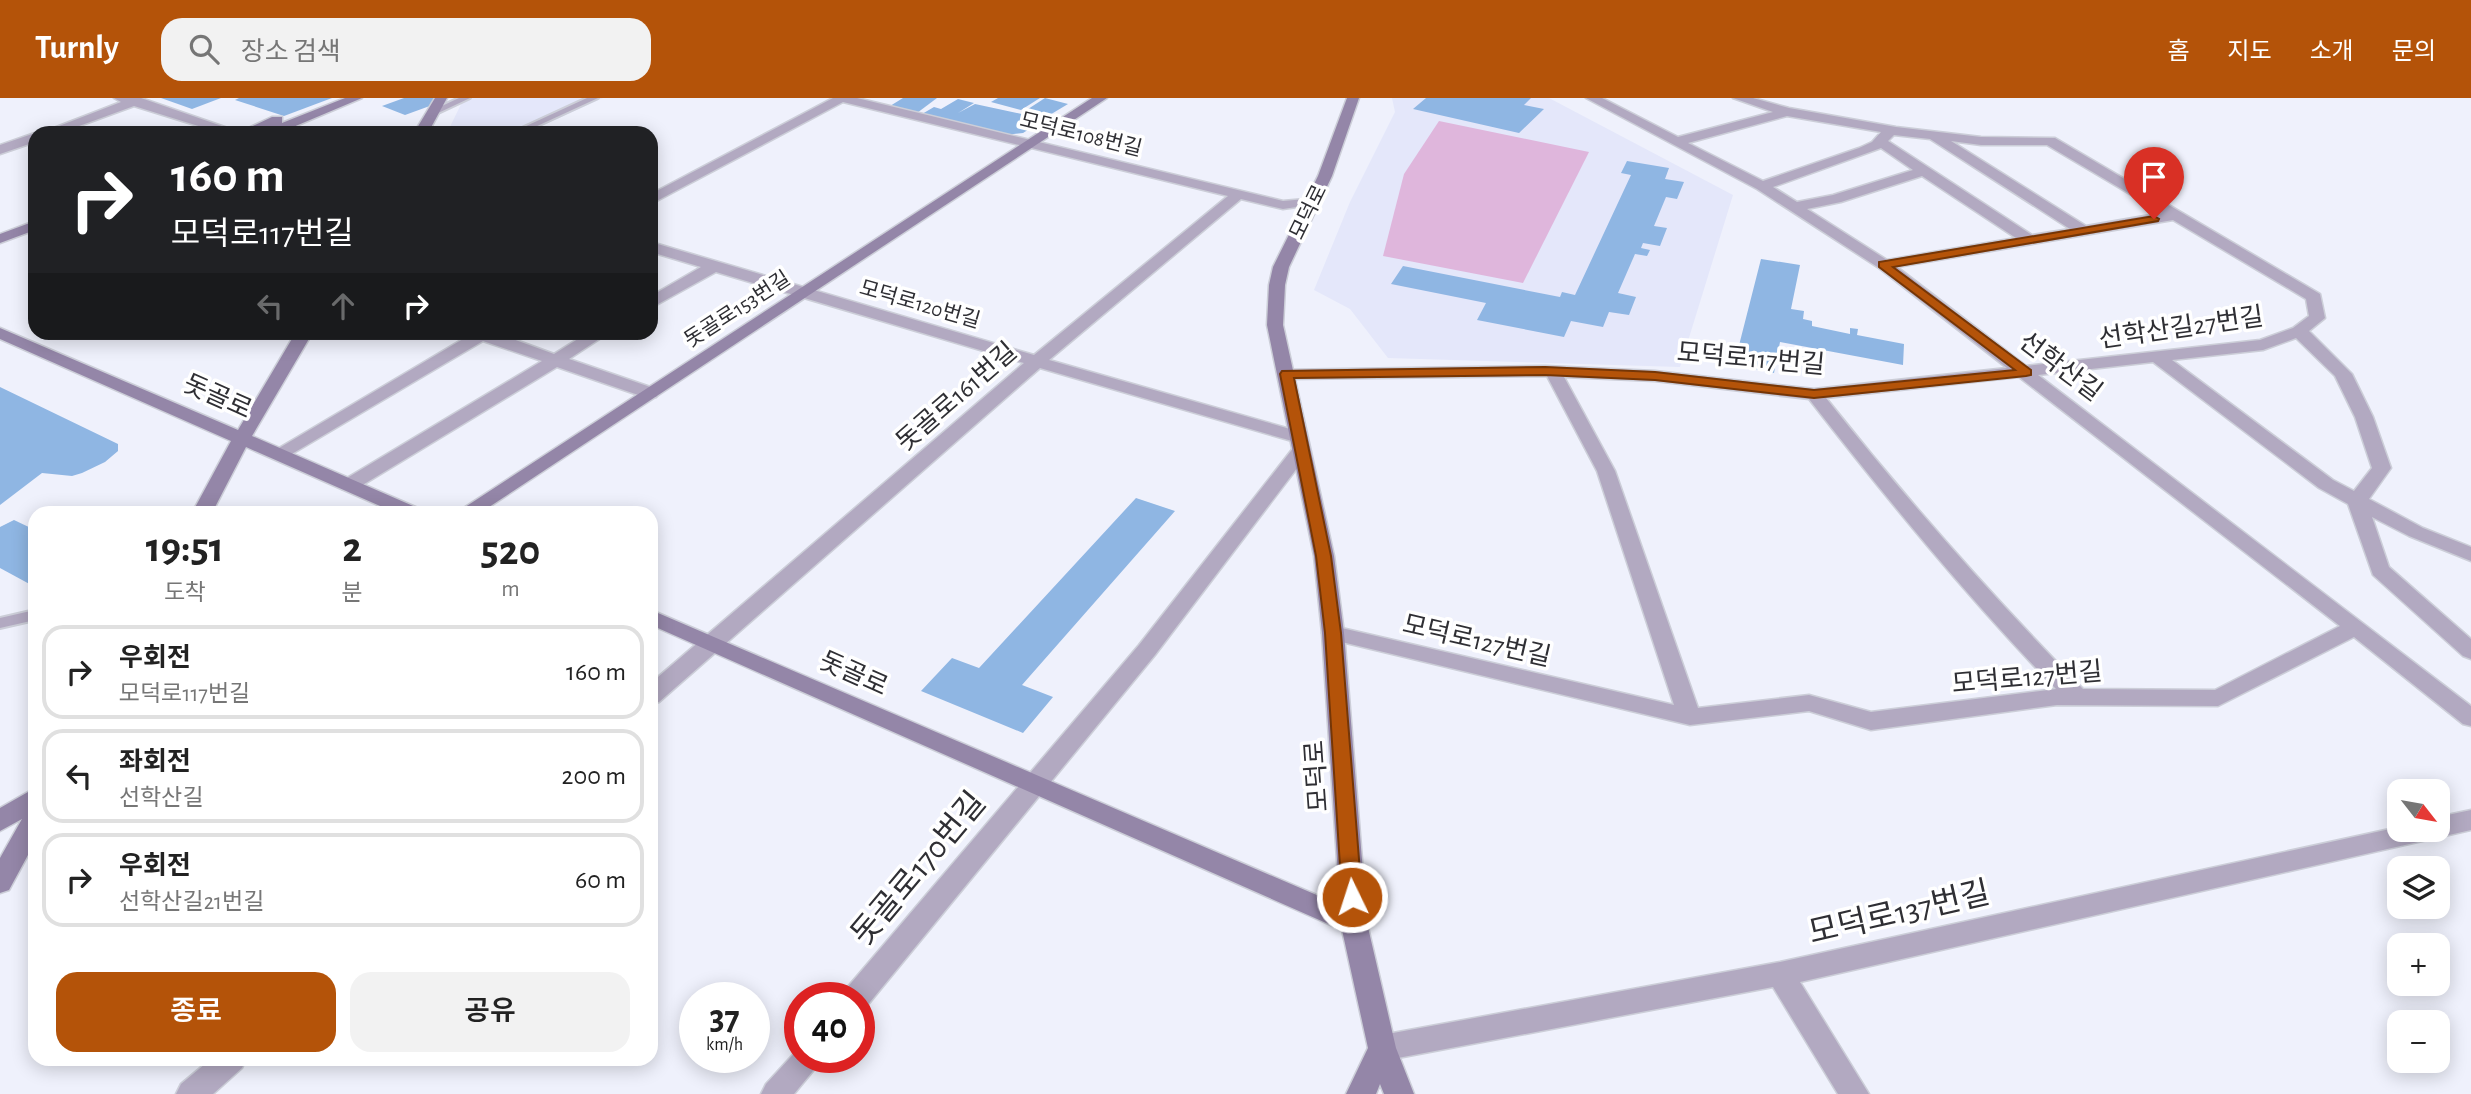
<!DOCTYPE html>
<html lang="ko">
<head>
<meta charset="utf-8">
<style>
  body { margin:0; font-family:"Alegreya Sans","Noto Sans KR",sans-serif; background:#f2f2f2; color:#222; height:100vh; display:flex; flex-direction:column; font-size:26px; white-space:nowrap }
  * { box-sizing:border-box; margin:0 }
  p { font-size:23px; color:#767676 }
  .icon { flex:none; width:38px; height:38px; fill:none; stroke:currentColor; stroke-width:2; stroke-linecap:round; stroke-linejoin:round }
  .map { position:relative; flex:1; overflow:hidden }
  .side { position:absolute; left:28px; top:408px; width:630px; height:560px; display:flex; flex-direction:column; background:#fff; border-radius:21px; box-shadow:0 4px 18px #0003 }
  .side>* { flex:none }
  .hud { position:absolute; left:28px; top:28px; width:630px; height:214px; border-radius:21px; box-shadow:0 4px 18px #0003; background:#202124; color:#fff; overflow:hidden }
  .needle { width:46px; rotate:121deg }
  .controls { position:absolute; left:2387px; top:681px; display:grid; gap:14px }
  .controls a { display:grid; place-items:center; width:63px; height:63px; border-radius:14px; background:#fff; box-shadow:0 4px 18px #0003; font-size:35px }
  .speed { position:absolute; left:679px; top:884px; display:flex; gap:14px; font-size:35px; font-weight:700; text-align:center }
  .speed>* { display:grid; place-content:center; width:91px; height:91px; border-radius:50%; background:#fff; box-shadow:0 4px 18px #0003; line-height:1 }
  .speed small { font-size:18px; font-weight:400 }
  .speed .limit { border:10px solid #d22; background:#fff; color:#111 }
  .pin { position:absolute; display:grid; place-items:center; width:60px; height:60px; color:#fff; margin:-72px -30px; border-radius:50% 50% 50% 0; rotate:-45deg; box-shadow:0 0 7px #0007 }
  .pin .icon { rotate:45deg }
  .me { position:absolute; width:77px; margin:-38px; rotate:356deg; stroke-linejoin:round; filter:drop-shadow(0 0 5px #0008) }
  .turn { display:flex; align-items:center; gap:24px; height:147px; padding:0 28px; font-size:32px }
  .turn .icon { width:91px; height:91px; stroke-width:2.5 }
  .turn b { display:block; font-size:49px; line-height:60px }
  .lanes { display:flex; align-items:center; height:66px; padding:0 28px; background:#0003; justify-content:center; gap:35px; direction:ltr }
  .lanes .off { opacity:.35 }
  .eta { display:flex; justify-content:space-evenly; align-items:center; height:119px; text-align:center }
  .eta b { font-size:42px; font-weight:600; line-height:49px }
  .button { display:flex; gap:14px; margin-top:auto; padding:14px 28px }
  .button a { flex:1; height:80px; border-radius:21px; background:#b45309; color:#fff; font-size:28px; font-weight:600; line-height:80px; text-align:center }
  .button a+a { background:#f2f2f2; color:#222 }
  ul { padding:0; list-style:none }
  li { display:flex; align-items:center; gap:21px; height:94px; margin:0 14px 10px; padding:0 14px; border:4px solid #e0e0e0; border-radius:21px }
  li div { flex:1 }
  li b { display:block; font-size:26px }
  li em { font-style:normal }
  header { display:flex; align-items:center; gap:42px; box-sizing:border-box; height:98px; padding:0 35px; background:#b45309; color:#fff }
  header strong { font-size:33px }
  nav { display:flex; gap:38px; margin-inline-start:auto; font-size:24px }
  .search { width:490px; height:63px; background:#f2f2f2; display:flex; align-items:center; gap:18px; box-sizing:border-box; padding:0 24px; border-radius:21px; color:#767676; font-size:26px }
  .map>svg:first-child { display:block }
</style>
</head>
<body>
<header>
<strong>Turnly</strong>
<div class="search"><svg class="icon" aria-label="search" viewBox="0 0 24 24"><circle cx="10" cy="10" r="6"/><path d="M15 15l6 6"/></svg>장소 검색</div>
<nav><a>홈</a><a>지도</a><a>소개</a><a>문의</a></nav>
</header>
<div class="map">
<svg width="2471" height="996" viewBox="0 0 2471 996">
  <rect width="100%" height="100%" fill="#eff1fc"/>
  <!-- built -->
  <g fill="#e4e7fa">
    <path d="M464,0h139l-77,35h-79z"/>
    <path d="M1392,0h157l184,97 -53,172 -292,-9 -38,-49 -36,-19 36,-88 45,-90z"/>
  </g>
  <!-- green -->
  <path fill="#dfb6dc" d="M1439,23l150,31 -66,131 -140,-27 21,-82z"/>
  <!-- building -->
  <g fill="#8fb6e3">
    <path d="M161,0h60l-29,11z"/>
    <path d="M239,0h93l-48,18 -49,-16z"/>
    <path d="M404,0h36l-2,5 -33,12 -23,-9z"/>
    <path d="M903,0h34l-20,15 -27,-7z"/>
    <path d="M998,0h42l-19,12 -30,-8z"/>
    <path d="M1045,0l23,6 -20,12 -23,-5z"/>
    <path d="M1426,0h105l-7,7 20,4 -25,24 -106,-24z"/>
    <path d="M958,1l16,4 -16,10 17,-9 70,15 -22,14 -18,2 -83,-21 12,-7 7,2z"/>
    <path d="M1627,63l42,7 -4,11 19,3 -7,17 -11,-2 -12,29 13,2 -7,18 -17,-3 -2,5 9,2 -3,6 -12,-2 -17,39 18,4 -7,18 -20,-3 -6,15 -32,-6 -7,16 -87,-17 9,-17 -95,-19 12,-18 157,31 2,-5 13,3 56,-120 -10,-2z"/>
    <path d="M1761,161l39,6 -9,44 13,2 -1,8 9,2v5l38,8v-6l8,1 -1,6 47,9 -1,21 -123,-23 -6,31 -40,-8z"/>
    <path d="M0,289l118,57v7l-13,11 -23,11 -10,3 -30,-3 -42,32z"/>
    <path d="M1136,400l39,13 -153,174 31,12 -30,36 -102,-42 31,-33 27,10z"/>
    <path d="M14,422l21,10v57l-35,-19v-41z"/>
  </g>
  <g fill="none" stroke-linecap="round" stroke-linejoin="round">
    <!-- lane casing -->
    <g stroke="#ccced8" stroke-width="4">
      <g id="lane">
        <path d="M459,0h11l-34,16 -7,-2z"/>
        <path d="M587,0h11l-76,35h-11z"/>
        <path d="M35,512v10l-35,8v-10z"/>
      </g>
    </g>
    <!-- street casing -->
    <g stroke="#ccced8" stroke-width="3">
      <g id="street">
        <path d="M114,0h27l101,35h-21l-87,-27 -74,27h-19l80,-31z"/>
        <path d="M833,0h24l426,103 34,-3v6l-34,5 -42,-10 -192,161 255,73 3,4 -3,4h-12l-252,-73 -381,334 -8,2v-21l373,-320 -308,-91 -65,36v-12l50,-29 -50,-15v-10l383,113 194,-159 -385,-94 -192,102v-10z"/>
        <path d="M1586,0h16l76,39 95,-25 -40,-14h20l36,10 107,19 85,10 74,1 265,156 5,24 -16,13 43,43 21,43 18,51 -22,31 54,29 48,19v14l-62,-25 -37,-19 17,50 82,72v20l-8,-3 -90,-81 -25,-71 -29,-16 -166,-126 -115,13 433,331v20l-8,-2 -109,-87 -136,69 -161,-1 -186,25 -62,-19 -119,14 -365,-87 -3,-5 3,-5 8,-2 341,79 -77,-234 -50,-95 -260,3 -6,-1 -3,-4 3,-4 264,-4 110,5 159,18 193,-21 -128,-100 -122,-79zM1787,18l94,16 -9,10 -13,6 -96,33 -75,-38zM1894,37l36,4 140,90 -38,6 -144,-94zM1951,43l30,4h66l115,68 -76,13zM1881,50l32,22 -80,25 -36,7 -24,-15zM1922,78l94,62 -129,22 -80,-51 34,-7zM2173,122l133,79 3,17 -16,12 -33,12 -234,26 -129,-99zM2296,240l39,38 20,41 17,51 -18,23 -21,-11 -161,-120 91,-10zM1564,279l91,4 154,18c78,100 158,198 247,290l-185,23 -62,-17 -111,13 -83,-237zM2019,279l321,249 -125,64 -132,-1c-91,-93 -176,-189 -257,-291z"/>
        <path d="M35,35v9l-35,12v-9z"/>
        <path d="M465,234h29l60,22 35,-22h21l-41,27 87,30 3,4 -3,4h-12l-87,-30 -201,122h-14l-3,-4 3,-4 200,-120 -59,-20 -198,117 -7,2 -9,-6 199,-118z"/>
        <path d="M1301,347l9,6 -155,204 -289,352 -7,2v-11h-17l4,-9 293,-344 155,-198z"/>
        <path d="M2471,712v20l-671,152 69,112h-31l-65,-107 -391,74 -10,-4 -4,-9 4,-9 10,-4 398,-73 619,-135v3h39v-13z"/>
        <path d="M800,949v10h21l-4,9 -23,28h-33l5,-10z"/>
        <path d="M211,961h35l-4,9 -29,26h-37l5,-10z"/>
      </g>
    </g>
    <!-- secondary casing -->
    <g stroke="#ccced8" stroke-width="3">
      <g id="secondary">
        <path d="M345,0h17l-83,35h-19l2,-2 -24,2 34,-16h10v6z"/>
        <path d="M435,0h12l-19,35h-14z"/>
        <path d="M1092,0h15l-627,415h-24z"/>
        <path d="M1347,0h12l-27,78 -43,91 -4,18 -2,40 51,231 10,77 23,290 29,125 18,46h-30l-4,-10 -4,10h-30l22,-46 -26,-118 -691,-305v-15l689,295 -18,-272 -8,-77 -47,-231 2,-40 4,-18 45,-91z"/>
        <path d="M35,123v9l-35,13v-9z"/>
        <path d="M0,230l238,102 58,-98h17l-61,104 168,73 3,4h-27l-150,-66 -34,66h-20l39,-72 -231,-102z"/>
        <path d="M35,690v54l-26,48 -9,3v-35l22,-39 -22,12v-23z"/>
      </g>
    </g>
    <!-- lane -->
    <use href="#lane" fill="#b2a9c1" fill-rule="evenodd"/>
    <!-- street -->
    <use href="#street" fill="#b2a9c1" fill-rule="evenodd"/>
    <!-- secondary -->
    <use href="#secondary" fill="#9486a8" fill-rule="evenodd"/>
  </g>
  <!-- route -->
  <path fill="#b45309" stroke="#753606" stroke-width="2" d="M2154,118l5,3 -1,2 -265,46 138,103v5l-5,1 -212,22 -159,-18 -110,-5 -251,3 37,178 10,77 21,264 -3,6 -7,2 -7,-2 -3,-6 -17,-264 -9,-77 -36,-182 2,-3 263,-4 110,5 159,18 201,-20 -136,-103v-5z"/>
  <g text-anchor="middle" stroke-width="7" stroke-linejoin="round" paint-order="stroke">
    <!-- far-street labels -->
    <g font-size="21" fill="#2f2f34" stroke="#fff">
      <text transform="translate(1081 36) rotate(14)" y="7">모덕로108번길</text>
      <text transform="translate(1308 114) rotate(-64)" y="7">모덕로</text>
      <text transform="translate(920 206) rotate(16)" y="7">모덕로120번길</text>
      <text transform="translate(737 211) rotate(-33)" y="7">돗골로153번길</text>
    </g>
    <!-- street labels -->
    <g font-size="26" fill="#2f2f34" stroke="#fff">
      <text transform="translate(2181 229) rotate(-8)" y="9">선학산길27번길</text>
      <text transform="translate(1751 260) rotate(5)" y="9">모덕로117번길</text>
      <text transform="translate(2061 268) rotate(37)" y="9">선학산길</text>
      <text transform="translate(218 298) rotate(24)" y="9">돗골로</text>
      <text transform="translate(956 298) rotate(-41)" y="9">돗골로161번길</text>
      <text transform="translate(1477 542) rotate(13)" y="9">모덕로127번길</text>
      <text transform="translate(854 575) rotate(24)" y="9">돗골로</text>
      <text transform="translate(2027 579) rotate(-5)" y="9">모덕로127번길</text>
      <text transform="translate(1316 678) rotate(-94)" y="9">모덕로</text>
    </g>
    <!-- near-street labels -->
    <g font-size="32" fill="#2f2f34" stroke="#fff">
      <text transform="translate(918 770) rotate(-50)" y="11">돗골로170번길</text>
      <text transform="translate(1899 814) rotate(-13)" y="11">모덕로137번길</text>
    </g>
  </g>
</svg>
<div class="controls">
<a><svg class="needle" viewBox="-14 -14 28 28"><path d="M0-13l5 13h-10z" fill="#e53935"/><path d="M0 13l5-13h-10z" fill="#767676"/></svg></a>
<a><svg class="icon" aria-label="layers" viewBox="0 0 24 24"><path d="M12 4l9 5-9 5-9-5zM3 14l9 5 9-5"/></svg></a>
<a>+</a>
<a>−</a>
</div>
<div class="speed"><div>37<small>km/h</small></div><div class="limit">40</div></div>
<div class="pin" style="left:2154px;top:121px;background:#d93025"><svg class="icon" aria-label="arrive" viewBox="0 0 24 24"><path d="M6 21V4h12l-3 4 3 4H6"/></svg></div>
<svg class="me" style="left:1352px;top:799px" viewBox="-20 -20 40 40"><circle r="17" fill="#b45309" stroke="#fff" stroke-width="3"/><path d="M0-11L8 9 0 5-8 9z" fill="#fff"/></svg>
<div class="hud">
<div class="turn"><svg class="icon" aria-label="right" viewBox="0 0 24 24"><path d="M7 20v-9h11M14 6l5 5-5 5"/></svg><div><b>160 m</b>모덕로117번길</div></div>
<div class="lanes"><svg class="icon off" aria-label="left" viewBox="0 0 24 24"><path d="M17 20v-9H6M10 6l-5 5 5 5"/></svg><svg class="icon off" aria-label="ahead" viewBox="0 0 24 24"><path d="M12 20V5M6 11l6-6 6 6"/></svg><svg class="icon" aria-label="right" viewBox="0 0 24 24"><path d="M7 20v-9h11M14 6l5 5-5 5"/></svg></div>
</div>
<section class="side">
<div class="eta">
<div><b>19:51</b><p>도착</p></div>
<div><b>2</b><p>분</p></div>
<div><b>520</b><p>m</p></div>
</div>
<ul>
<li><svg class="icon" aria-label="right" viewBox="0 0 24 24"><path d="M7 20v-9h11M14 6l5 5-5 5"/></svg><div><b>우회전</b><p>모덕로117번길</p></div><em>160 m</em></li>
<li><svg class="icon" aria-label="left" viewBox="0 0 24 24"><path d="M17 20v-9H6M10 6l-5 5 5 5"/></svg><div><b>좌회전</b><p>선학산길</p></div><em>200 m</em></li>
<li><svg class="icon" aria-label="right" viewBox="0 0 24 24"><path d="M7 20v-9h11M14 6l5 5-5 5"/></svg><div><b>우회전</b><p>선학산길21번길</p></div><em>60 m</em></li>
</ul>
<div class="button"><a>종료</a><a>공유</a></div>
</section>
</div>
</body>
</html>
